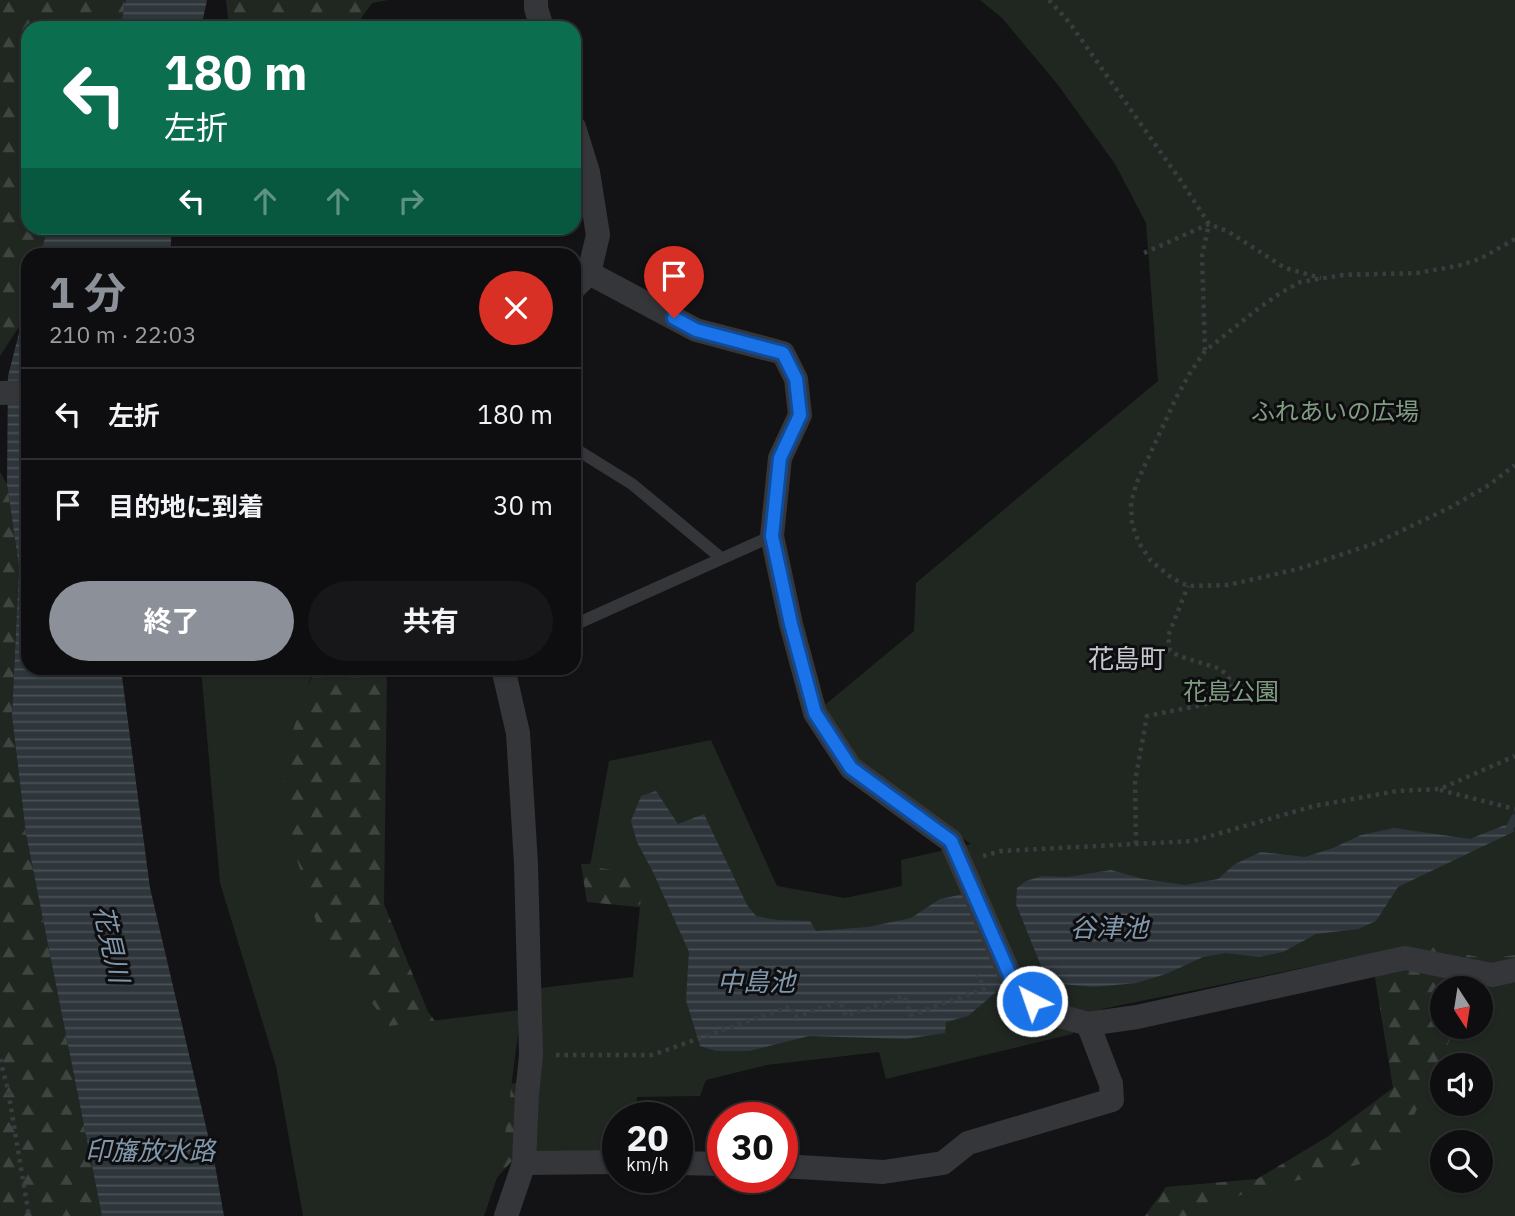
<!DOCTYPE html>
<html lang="ja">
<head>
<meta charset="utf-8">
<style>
  body { margin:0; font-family:"IBM Plex Sans","Noto Sans JP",sans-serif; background:#171719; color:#f1f3f6; height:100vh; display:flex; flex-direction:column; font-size:26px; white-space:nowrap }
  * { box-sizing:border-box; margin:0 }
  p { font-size:23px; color:#9b9c9f }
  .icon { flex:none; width:38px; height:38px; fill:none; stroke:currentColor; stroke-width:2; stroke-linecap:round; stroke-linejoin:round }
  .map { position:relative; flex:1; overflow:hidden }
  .side { position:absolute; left:21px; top:248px; width:560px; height:427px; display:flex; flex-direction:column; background:#0e0e10; border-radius:21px; box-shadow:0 2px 5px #0004,0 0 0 2px #2e2e30 }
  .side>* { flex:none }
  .top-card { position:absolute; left:21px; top:21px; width:560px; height:214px; border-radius:21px; box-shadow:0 2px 5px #0004,0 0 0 2px #2e2e30; background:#0b6e4f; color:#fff; overflow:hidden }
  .needle { width:46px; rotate:168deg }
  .controls { position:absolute; left:1430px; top:976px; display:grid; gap:14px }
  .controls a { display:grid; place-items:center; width:63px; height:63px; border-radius:50%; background:#0e0e10; box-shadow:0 2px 5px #0004,0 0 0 2px #2e2e30; font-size:35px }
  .speed { position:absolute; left:602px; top:1102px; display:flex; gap:14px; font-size:35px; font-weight:700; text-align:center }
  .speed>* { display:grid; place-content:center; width:91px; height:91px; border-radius:50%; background:#0e0e10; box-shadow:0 2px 5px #0004,0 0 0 2px #2e2e30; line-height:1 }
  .speed small { font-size:18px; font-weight:400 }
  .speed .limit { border:10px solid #d22; background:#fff; color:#111 }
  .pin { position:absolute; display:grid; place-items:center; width:60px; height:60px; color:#fff; margin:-72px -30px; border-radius:50% 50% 50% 0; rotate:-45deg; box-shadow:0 0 7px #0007 }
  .pin .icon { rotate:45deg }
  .me { position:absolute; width:77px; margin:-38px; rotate:319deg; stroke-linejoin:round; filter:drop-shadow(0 0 5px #0008) }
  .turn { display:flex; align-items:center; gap:24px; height:147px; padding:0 28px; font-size:32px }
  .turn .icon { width:91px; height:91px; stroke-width:2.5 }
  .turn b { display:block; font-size:49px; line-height:60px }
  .lanes { display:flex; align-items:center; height:66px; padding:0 28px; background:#0003; justify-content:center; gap:35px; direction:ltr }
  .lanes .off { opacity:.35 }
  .round { display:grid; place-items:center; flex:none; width:74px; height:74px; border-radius:37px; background:#171719 }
  .head { display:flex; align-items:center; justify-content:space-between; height:119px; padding:0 28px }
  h1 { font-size:42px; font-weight:700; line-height:52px; color:#8c9099 }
  .cta { display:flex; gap:14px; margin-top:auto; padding:14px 28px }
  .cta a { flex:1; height:80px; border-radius:42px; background:#8c9099; color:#fff; font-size:28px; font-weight:700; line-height:80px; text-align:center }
  .cta a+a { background:#171719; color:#f1f3f6 }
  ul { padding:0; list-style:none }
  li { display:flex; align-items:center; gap:21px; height:91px; padding:0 28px; border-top:2px solid #2e2e30 }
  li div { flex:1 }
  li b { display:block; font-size:26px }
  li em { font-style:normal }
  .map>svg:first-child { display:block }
</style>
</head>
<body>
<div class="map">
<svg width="1515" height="1216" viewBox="0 0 1515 1216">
  <defs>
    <pattern id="forest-firs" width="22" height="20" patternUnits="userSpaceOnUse" patternTransform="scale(1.75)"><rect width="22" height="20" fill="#202721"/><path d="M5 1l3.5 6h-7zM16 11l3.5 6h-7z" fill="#3e443f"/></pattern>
    <pattern id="water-rules" width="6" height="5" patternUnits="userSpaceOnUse" patternTransform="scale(1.75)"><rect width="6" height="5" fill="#2e363c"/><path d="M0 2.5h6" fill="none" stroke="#495056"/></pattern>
  </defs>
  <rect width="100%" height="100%" fill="#131315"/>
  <!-- forest -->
  <g fill="url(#forest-firs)" fill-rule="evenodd">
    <path d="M0,0h126l-6,28h-92v200h20l-8,27 -12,1v42l-6,24 -22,34z"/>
    <path d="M226,0h162l-16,3 -18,25h-125z"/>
    <path d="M0,472l7,12 12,83 -7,149 14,118 76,382h-102z"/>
    <path d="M316,669h71l-3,235 44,108 61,76 102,-19 -24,-68 70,-14 11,-79 -61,-6 -6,-38 67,-1 49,76 -19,72 19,71 -69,15 -2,21h-8v32l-105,10 -34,37 -9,19h-48l-47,-83 -63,-132 -50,-226z"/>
    <path d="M1515,882v334h-370l21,-29 91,-8 70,-42 66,-49 -23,-141zM1442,989h38v38h-38zM1442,1066h38v38h-38zM1442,1143h38v38h-38z"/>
  </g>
  <!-- green -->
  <g fill="#202721" fill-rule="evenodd">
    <path d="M980,0h535v955l-28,4 -68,-15 -317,65 -30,25 -186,45 -7,-27 -112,13 -61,15 -6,16 -63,1 -2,21h-17v38l-81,-1 3,-167 93,-11 10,-101 -53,-10 19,-105 102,-21 66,146 68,12 57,-12 -1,-26 70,-16 -114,-81 -37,-54 94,-78 2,-48 242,-202 -12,-158 -31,-59 -57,-79 -56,-67z"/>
    <path d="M201,669h121l-10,4 -31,93 15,90 23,75 70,95 132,-16 -20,156 -17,50h-181l-27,-150 -56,-183z"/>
    <path d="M1448,979l41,9 26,-9v237h-319l-1,-9 200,-52 61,-128h24v-38h-30zM1442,1066h38v38h-38zM1442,1143h38v38h-38z"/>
  </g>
  <!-- water -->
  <g fill="url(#water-rules)">
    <path d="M126,0h81l-6,28h-81z"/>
    <path d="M48,228h124l-2,27h-130z"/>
    <path d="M28,298v370l93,1 29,219 65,277 9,51h-122l-76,-382 -14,-118 7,-149 -12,-83 1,-108z"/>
    <path d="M656,791l22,33 26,-10 43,91 9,11 21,4 33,1 6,10 52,-4 43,-9 29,-19 28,-6 34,94 -34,29 -22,6 -1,11 -39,6 -97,-3 -60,15h-33l-16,-5 -14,-46 3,-48 -36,-80 -16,-30 -6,-21 10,-25z"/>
    <path d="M1505,825l10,6 -117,56 -22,34 -18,8 -42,5 -33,18 -24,5 -33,-4 -23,4 -37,17 -30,9 -42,4 -33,-3 -18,-13 -27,-67 1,-16 9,-7 16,-5 26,1 43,-7 32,9 42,6 33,-6 17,-15 26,-12 44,5 28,-9 28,-13 33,-7 76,11z"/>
  </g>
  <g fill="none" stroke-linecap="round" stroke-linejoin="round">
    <!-- stream -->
    <path stroke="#2e363c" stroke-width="8" d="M1510,827l5,-9"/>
    <!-- path -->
    <g stroke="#3b3c40" stroke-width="4.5" stroke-dasharray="3.5 5" stroke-linecap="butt">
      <path d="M1049,0l20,22 112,159 28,43 -7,32 3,94"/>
      <path d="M1515,239l-35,20 -23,7 -40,7 -74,2 -43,7 -21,12 -24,17 -50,40 -15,22 -13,23 -40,86 -6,20 1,22 7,19 12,18 21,17 16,8 40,-1 70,-16 78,-26 75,-36 38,-22 26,-20"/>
      <path d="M1144,253l65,-29 20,8 56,36 36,10"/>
      <path d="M1440,790l75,19"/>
      <path d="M1136,844l-1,-63 12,-65 65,-13 19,-12v-10l-10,-12 -42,-13 -9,-5 -2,-15 20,-50"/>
      <path d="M983,856l18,-5 192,-10 121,-35 83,-15 43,-2 75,-33"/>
      <path d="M556,1055h96l139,-49 4,11 45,-16 6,15 58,-20 7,19 73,-26 -6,-15"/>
      <path d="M0,1059l8,31 21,126"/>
    </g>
    <!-- service -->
    <g stroke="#353639" stroke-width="12">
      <path d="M574,448l58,36 89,74"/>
      <path d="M574,625l198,-89"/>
    </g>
    <!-- minor -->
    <g stroke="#353639" stroke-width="24">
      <path d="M536,0v8l6,20"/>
      <path d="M574,127l14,45 10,63 -9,38 -15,15"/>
      <path d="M589,273l107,57 87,23 13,26 4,36 -20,43 -8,78 19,88 24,89 36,55 100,73 65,148 33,24 39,11 49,-7 268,-59 87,17 23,-5"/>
      <path d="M0,393l28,-1"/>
      <path d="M503,668l15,65 8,131 5,191 -4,40 -3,68 -18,53"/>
      <path d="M524,1163l94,-1"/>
      <path d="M677,1163l46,1"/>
      <path d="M782,1166l101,6 60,-9 25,-20 144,-43 -1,-16 -23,-60"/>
    </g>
  </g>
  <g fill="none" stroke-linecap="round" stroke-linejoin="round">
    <!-- route casing -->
    <g stroke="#114b97" stroke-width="18">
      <path id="route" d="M674,318l22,12 87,23 13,26 4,36 -20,43 -8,78 19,88 24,89 36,55 100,73 65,148 16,12"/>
    </g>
    <!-- route -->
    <use href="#route" stroke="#1a73e8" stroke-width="12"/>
  </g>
  <g text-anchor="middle" stroke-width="6" stroke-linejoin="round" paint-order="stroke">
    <!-- park labels -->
    <g font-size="24" fill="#809d82" stroke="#0e0e10">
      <text x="1335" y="420">ふれあいの広場</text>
      <text x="1231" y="700">花島公園</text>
    </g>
    <!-- neighbourhood labels -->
    <g font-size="26" fill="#c7c9d0" stroke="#0e0e10">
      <text x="1127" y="668">花島町</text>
    </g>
    <!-- water labels -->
    <g font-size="26" font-style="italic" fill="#8197ab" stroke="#0e0e10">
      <text x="1109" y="937">谷津池</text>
      <text transform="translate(111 944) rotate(77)" y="9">花見川</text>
      <text x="756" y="991">中島池</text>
      <text x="150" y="1160">印旛放水路</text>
    </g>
  </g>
</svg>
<div class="controls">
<a><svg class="needle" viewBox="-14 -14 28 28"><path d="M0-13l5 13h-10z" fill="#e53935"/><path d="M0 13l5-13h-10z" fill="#9b9c9f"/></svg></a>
<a><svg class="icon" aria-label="sound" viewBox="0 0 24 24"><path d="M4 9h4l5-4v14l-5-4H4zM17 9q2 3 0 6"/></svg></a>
<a><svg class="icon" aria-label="search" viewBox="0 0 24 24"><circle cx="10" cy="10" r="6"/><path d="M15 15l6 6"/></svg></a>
</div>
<div class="speed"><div>20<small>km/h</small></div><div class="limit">30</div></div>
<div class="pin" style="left:674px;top:318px;background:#d93025"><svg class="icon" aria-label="arrive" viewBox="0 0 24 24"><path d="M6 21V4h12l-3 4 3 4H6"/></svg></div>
<svg class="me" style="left:1032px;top:1001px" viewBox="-20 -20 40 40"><circle r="17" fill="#1a73e8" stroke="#fff" stroke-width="3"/><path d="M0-11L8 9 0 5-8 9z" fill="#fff"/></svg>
<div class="top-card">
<div class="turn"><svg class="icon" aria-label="left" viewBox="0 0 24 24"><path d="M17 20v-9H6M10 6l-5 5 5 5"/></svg><div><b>180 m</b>左折</div></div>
<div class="lanes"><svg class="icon" aria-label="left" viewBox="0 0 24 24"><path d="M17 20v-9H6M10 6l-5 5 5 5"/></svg><svg class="icon off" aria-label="ahead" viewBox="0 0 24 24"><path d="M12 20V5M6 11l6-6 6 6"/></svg><svg class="icon off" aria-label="ahead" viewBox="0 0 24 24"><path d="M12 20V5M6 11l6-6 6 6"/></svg><svg class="icon off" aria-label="right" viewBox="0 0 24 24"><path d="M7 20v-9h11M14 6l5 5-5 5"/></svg></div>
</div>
<section class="side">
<div class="head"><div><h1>1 分</h1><p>210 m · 22:03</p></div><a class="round" style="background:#d93025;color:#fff"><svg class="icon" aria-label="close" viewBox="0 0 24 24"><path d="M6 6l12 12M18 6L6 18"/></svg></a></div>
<ul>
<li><svg class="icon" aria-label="left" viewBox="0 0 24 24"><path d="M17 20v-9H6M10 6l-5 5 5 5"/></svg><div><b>左折</b></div><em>180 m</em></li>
<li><svg class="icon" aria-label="arrive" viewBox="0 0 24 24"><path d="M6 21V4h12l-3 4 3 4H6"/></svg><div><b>目的地に到着</b></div><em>30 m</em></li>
</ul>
<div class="cta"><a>終了</a><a>共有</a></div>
</section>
</div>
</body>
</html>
